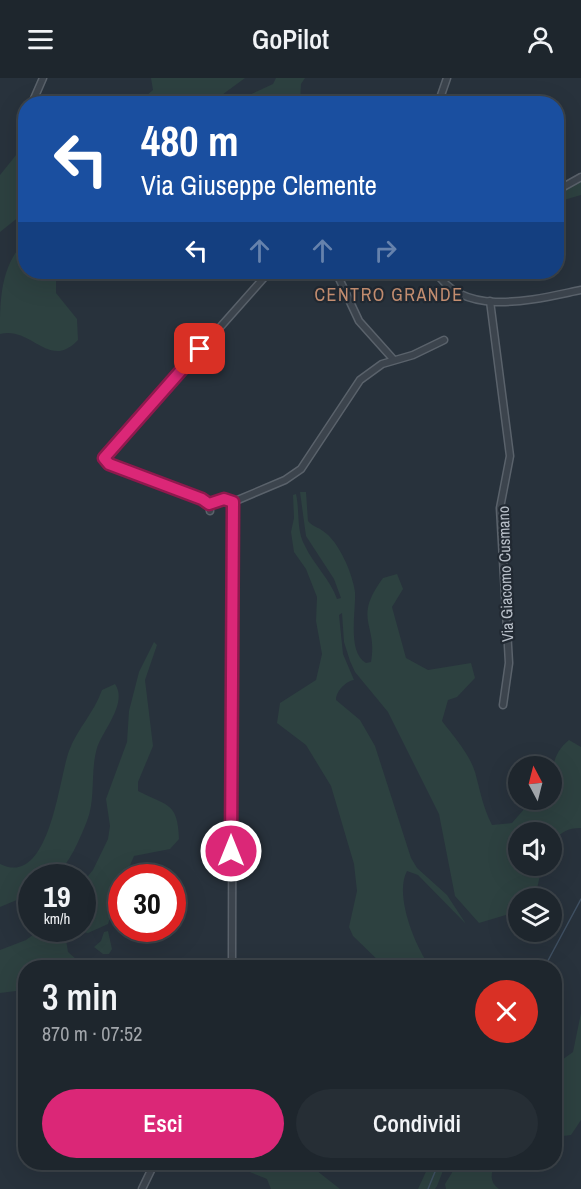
<!DOCTYPE html>
<html lang="it">
<head>
<meta charset="utf-8">
<style>
  body { margin:0; font-family:"Archivo Narrow",sans-serif; background:#262e35; color:#f1f3f6; height:100vh; display:flex; flex-direction:column; font-size:22px; white-space:nowrap }
  * { box-sizing:border-box; margin:0 }
  p { font-size:20px; color:#a1a5aa }
  .icon { flex:none; width:33px; height:33px; fill:none; stroke:currentColor; stroke-width:2; stroke-linecap:round; stroke-linejoin:round }
  .map { position:relative; flex:1; overflow:hidden }
  .details { position:absolute; left:18px; top:882px; width:544px; height:210px; display:flex; flex-direction:column; background:#1e262d; border-radius:24px; box-shadow:0 6px 24px #0002,0 0 0 2px #3c4349 }
  .details>* { flex:none }
  .banner { position:absolute; left:18px; top:18px; width:546px; height:183px; border-radius:24px; box-shadow:0 6px 24px #0002,0 0 0 2px #3c4349; background:#1a4fa0; color:#fff; overflow:hidden }
  .needle { width:39px; rotate:353deg }
  .controls { position:absolute; left:508px; top:678px; display:grid; gap:12px }
  .controls a { display:grid; place-items:center; width:54px; height:54px; border-radius:50%; background:#1e262d; box-shadow:0 6px 24px #0002,0 0 0 2px #3c4349; font-size:30px }
  .speed { position:absolute; left:18px; top:786px; display:flex; gap:12px; font-size:30px; font-weight:700; text-align:center }
  .speed>* { display:grid; place-content:center; width:78px; height:78px; border-radius:50%; background:#1e262d; box-shadow:0 6px 24px #0002,0 0 0 2px #3c4349; line-height:1 }
  .speed small { font-size:15px; font-weight:400 }
  .speed .limit { border:9px solid #d22; background:#fff; color:#111 }
  .pin { position:absolute; display:grid; place-items:center; width:51px; height:51px; color:#fff; margin:-26px; border-radius:12px; box-shadow:0 3px 9px #0006 }
  .me { position:absolute; width:66px; margin:-33px; rotate:0deg; stroke-linejoin:round; filter:drop-shadow(0 0 4px #0008) }
  .turn { display:flex; align-items:center; gap:21px; height:126px; padding:0 24px; font-size:27px }
  .turn .icon { width:78px; height:78px; stroke-width:2.5 }
  .turn b { display:block; font-size:42px; line-height:51px }
  .lanes { display:flex; align-items:center; height:57px; padding:0 24px; background:#0003; justify-content:center; gap:30px; direction:ltr }
  .lanes .off { opacity:.35 }
  .round { display:grid; place-items:center; flex:none; width:63px; height:63px; border-radius:32px; background:#262e35 }
  .overview { display:flex; align-items:center; justify-content:space-between; height:102px; padding:0 24px }
  h1 { font-size:36px; font-weight:600; line-height:45px }
  .cta { display:flex; gap:12px; margin-top:auto; padding:12px 24px }
  .cta a { flex:1; height:69px; border-radius:36px; background:#db2777; color:#fff; font-size:24px; font-weight:600; line-height:69px; text-align:center }
  .cta a+a { background:#262e35; color:#f1f3f6 }
  header { display:flex; justify-content:space-between; align-items:center; height:78px; padding:0 24px; background:#1e262d; font-size:27px; font-weight:600 }
  .map>svg:first-child { display:block }
</style>
</head>
<body>
<header><svg class="icon" aria-label="menu" viewBox="0 0 24 24"><path d="M4 6h16M4 12h16M4 18h16"/></svg>GoPilot<svg class="icon" aria-label="person" viewBox="0 0 24 24"><circle cx="12" cy="8" r="4"/><path d="M4 21q1-7 8-7t8 7"/></svg></header>
<div class="map">
<svg width="581" height="1111" viewBox="0 0 581 1111">
  <rect width="100%" height="100%" fill="#28323c"/>
  <!-- green -->
  <g fill="#2d4140">
    <path d="M151,0h94l-34,25h-23l-10,-8 -8,8h-32l15,-13z"/>
    <path d="M276,0h29l-4,6 -1,19h-68l41,-19z"/>
    <path d="M25,66v68l-25,20v-57z"/>
    <path d="M581,100v17l-24,7v-8z"/>
    <path d="M25,163l1,31h30v21l21,26 1,21c-29,31 -46,-14 -78,-6 0,-34 0,-67 25,-93z"/>
    <path d="M300,414h6l2,29c5,6 10,6 15,10 16,10 30,44 32,61 1,20 -8,60 11,71l5,-1c7,-39 -19,-42 12,-84l14,-4 6,15 -11,18 14,51 22,12 43,-7 4,15 -18,19 -9,3 -6,21c12,16 27,32 33,51 5,18 8,36 17,53l20,-2 20,-23h20c0,-23 -3,-44 17,-60l12,7v81c-14,0 -19,4 -29,14v-10h-33v34h23l-7,32h-16v13l-40,12 -24,-27 -16,-82 -51,-102 -33,-40 -5,-11 -6,-19 -2,-29 -3,2 4,39 11,26c-8,1 -18,11 -18,20l24,20 15,26 36,112 6,10 30,27 19,29 -48,-49 -11,-4c-13,24 8,75 23,96h-45l-32,-31 -4,-9 8,-36 -3,-27 -23,-78 -25,-41 -29,-22 3,-20 36,-23 6,-26 -6,-33 1,-24 -11,-28 -12,-17 -3,-20 3,-14 -1,-23 3,-1c4,18 0,36 9,52 9,19 25,33 32,53l4,-1 -7,-19 -28,-43z"/>
    <path d="M154,564l3,3 -12,35 8,66 -15,36v9c28,15 40,10 41,48l-9,10 -36,7 -9,21 -3,1 -1,8 -13,38 -20,9 -14,-3 -8,10 2,12 17,15 -59,1 -1,28 -9,-5 -16,2v-43l26,-10 15,-11 41,-1 1,-46 10,-12 15,-31 2,-13 -4,-27 21,-57 2,-31 10,-39z"/>
    <path d="M115,606c13,19 -12,46 -18,64 -7,24 -1,51 -10,73 -8,20 -17,41 -32,56l-23,1 -1,16 -31,13v-43c50,25 59,-87 69,-113 8,-22 25,-38 33,-61z"/>
    <path d="M108,853l4,18 -3,5h-6l-9,-7 7,-6 3,-9z"/>
    <path d="M581,935v107l-10,15 -16,2v-72l18,-13z"/>
    <path d="M227,1085h80l33,26h-69l-4,-10z"/>
    <path d="M430,1085h16l-9,23 -2,3h-17z"/>
    <path d="M458,1085h39c-7,9 -8,19 2,26h-53l-1,-5z"/>
  </g>
  <g fill="none" stroke-linecap="round" stroke-linejoin="round">
    <!-- stream -->
    <g stroke="#405163" stroke-width="1.5">
      <path d="M544,890l37,-69"/>
      <path d="M428,1111l11,-27"/>
    </g>
    <!-- minor casing -->
    <g stroke="#5a626b" stroke-width="9">
      <g id="minor">
        <path d="M33,23l10,-23"/>
        <path d="M438,26l9,-26"/>
        <path d="M556,113l25,-14"/>
        <path d="M336,194l23,49 34,38"/>
        <path d="M436,194c29,47 100,27 145,18"/>
        <path d="M490,223l20,155 -10,52 9,155 -6,42"/>
        <path d="M233,424l52,-22 16,-11 59,-89 22,-16 31,-9 31,-15"/>
        <path d="M209,426l15,-5 9,3"/>
        <path d="M210,433l-1,-7 -6,-5 -94,-35 -4,-7 164,-185"/>
        <path d="M232,890l1,-466"/>
        <path d="M142,1111l13,-27"/>
      </g>
    </g>
    <!-- minor -->
    <use href="#minor" stroke="#3c444d" stroke-width="6"/>
  </g>
  <g fill="none" stroke-linecap="round" stroke-linejoin="round">
    <!-- route casing -->
    <g stroke="#8e194d" stroke-width="15">
      <path id="route" d="M200,271l-96,109 5,6 93,35 7,5 15,-5 9,3 -2,349"/>
    </g>
    <!-- route -->
    <use href="#route" stroke="#db2777" stroke-width="10"/>
  </g>
  <g text-anchor="middle" stroke-width="4.5" stroke-linejoin="round" paint-order="stroke">
    <!-- street labels -->
    <g font-size="16" fill="#b8bfc8" stroke="#212932">
      <text transform="translate(505 496) rotate(-92)" y="6">Via Giacomo Cusmano</text>
    </g>
    <!-- neighbourhood labels -->
    <g font-size="18" letter-spacing="1.5" fill="#c89173" stroke="#212932">
      <text x="389" y="223">CENTRO GRANDE</text>
    </g>
  </g>
</svg>
<div class="controls">
<a><svg class="needle" viewBox="-14 -14 28 28"><path d="M0-13l5 13h-10z" fill="#e53935"/><path d="M0 13l5-13h-10z" fill="#a1a5aa"/></svg></a>
<a><svg class="icon" aria-label="sound" viewBox="0 0 24 24"><path d="M4 9h4l5-4v14l-5-4H4zM17 9q2 3 0 6"/></svg></a>
<a><svg class="icon" aria-label="layers" viewBox="0 0 24 24"><path d="M12 4l9 5-9 5-9-5zM3 14l9 5 9-5"/></svg></a>
</div>
<div class="speed"><div>19<small>km/h</small></div><div class="limit">30</div></div>
<div class="pin" style="left:200px;top:271px;background:#d93025"><svg class="icon" aria-label="arrive" viewBox="0 0 24 24"><path d="M6 21V4h12l-3 4 3 4H6"/></svg></div>
<svg class="me" style="left:231px;top:773px" viewBox="-20 -20 40 40"><circle r="17" fill="#db2777" stroke="#fff" stroke-width="3"/><path d="M0-11L8 9 0 5-8 9z" fill="#fff"/></svg>
<div class="banner">
<div class="turn"><svg class="icon" aria-label="left" viewBox="0 0 24 24"><path d="M17 20v-9H6M10 6l-5 5 5 5"/></svg><div><b>480 m</b>Via Giuseppe Clemente</div></div>
<div class="lanes"><svg class="icon" aria-label="left" viewBox="0 0 24 24"><path d="M17 20v-9H6M10 6l-5 5 5 5"/></svg><svg class="icon off" aria-label="ahead" viewBox="0 0 24 24"><path d="M12 20V5M6 11l6-6 6 6"/></svg><svg class="icon off" aria-label="ahead" viewBox="0 0 24 24"><path d="M12 20V5M6 11l6-6 6 6"/></svg><svg class="icon off" aria-label="right" viewBox="0 0 24 24"><path d="M7 20v-9h11M14 6l5 5-5 5"/></svg></div>
</div>
<section class="details">
<div class="overview"><div><h1>3 min</h1><p>870 m · 07:52</p></div><a class="round" style="background:#d93025;color:#fff"><svg class="icon" aria-label="close" viewBox="0 0 24 24"><path d="M6 6l12 12M18 6L6 18"/></svg></a></div>
<div class="cta"><a>Esci</a><a>Condividi</a></div>
</section>
</div>
</body>
</html>
